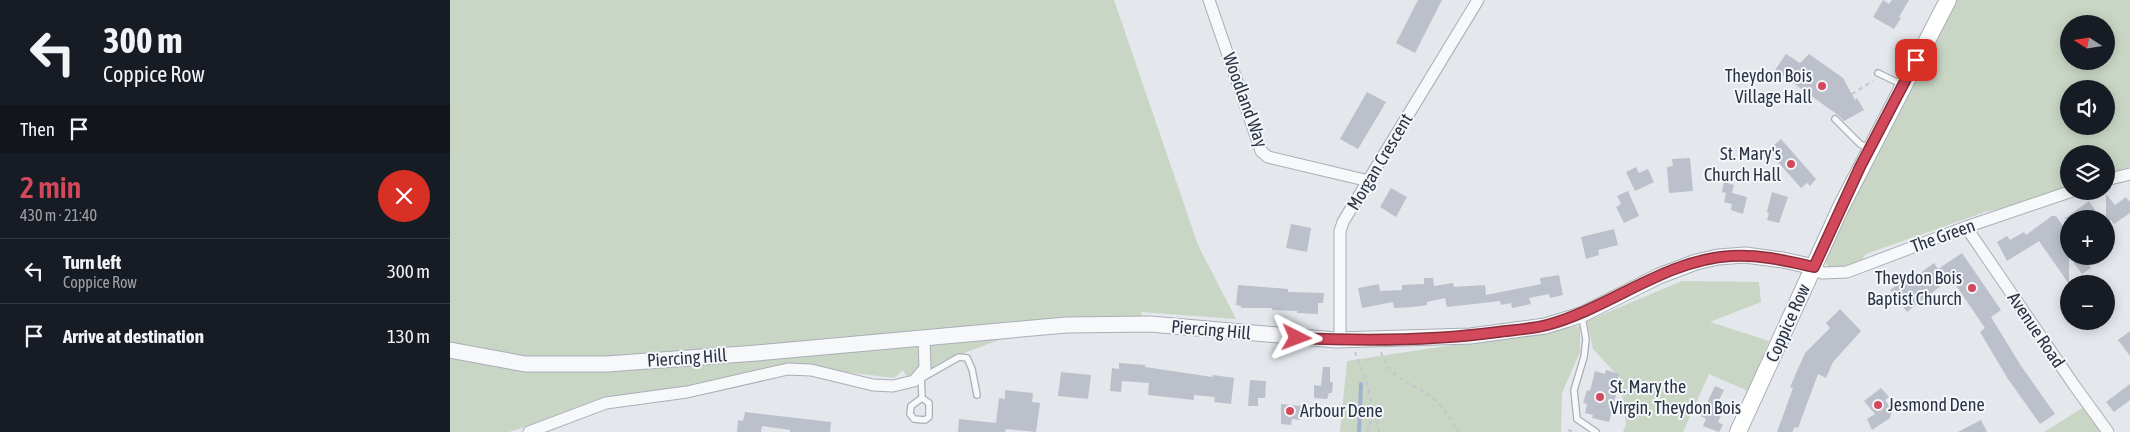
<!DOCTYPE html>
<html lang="en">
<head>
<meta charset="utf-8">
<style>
  body { margin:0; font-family:"Asap Condensed",sans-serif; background:#242831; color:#f1f3f6; height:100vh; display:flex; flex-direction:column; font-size:19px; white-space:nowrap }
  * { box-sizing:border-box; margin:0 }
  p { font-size:16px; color:#9ea1a6 }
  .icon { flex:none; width:28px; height:28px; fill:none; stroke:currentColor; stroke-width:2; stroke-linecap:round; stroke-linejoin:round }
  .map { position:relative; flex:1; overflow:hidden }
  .side { display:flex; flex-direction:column; background:#171b24; width:450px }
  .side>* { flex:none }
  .hud { background:#171b24; color:#f1f3f6; overflow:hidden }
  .needle { width:32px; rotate:282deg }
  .controls { position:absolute; left:1610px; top:15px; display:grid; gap:10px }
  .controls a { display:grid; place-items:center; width:55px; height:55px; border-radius:50%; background:#171b24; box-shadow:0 2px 12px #0003; font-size:25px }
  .pin { position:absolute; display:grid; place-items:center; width:42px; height:42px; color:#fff; margin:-21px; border-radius:10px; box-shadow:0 2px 8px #0006 }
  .me { position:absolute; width:55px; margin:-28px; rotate:93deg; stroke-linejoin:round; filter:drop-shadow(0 0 4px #0008) }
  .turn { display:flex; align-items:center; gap:18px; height:105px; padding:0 20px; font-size:22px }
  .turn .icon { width:65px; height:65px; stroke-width:2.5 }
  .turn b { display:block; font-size:35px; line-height:42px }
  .then { display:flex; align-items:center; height:48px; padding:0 20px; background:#0003; gap:10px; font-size:19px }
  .round { display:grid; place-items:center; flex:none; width:52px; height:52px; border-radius:26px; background:#242831 }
  .summary { display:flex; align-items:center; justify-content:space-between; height:85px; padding:0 20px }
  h1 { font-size:30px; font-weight:600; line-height:38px; color:#d1495b }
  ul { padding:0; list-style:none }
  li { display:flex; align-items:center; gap:15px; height:65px; padding:0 20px; border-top:1px solid #363941 }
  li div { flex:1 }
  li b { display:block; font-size:19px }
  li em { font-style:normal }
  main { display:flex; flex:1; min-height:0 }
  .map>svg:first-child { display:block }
</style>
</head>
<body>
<main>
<section class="side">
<div class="hud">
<div class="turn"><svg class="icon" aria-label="left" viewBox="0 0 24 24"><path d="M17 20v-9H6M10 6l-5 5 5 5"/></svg><div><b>300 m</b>Coppice Row</div></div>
<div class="then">Then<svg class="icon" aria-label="arrive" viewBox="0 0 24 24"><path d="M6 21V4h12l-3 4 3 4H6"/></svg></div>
</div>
<div class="summary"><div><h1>2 min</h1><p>430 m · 21:40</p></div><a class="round" style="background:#d93025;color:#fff"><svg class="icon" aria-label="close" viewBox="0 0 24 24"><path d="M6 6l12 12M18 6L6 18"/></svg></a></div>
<ul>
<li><svg class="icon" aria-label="left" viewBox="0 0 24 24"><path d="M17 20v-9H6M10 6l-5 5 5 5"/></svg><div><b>Turn left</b><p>Coppice Row</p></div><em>300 m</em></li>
<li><svg class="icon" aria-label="arrive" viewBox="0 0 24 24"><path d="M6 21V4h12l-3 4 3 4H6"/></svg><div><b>Arrive at destination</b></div><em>130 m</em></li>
</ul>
</section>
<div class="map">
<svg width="1680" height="432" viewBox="0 0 1680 432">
  <rect width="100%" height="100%" fill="#e4e7ec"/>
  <!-- green -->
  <g fill="#c9d6c5" fill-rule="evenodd">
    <path d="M0,0h664l84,245 38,74 -95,-7 1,7 -138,19 -61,23 -33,21 -7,-12 -9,8 -107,-13 -98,23 -83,13 -97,31h-59z"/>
    <path d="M1505,0h175v167l-24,7v-20h-37v33l-38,12 -7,5 -39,8 -119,42 -5,7 -20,7 -12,-1 -5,-6 50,-104zM1619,24h37v37h-37zM1619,89h37v37h-37z"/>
    <path d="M1232,281l77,1 2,20 -51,20 59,19 -21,50 -39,-17 -26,58h-60l3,-7 -6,-47 -27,-29 -6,-28z"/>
    <path d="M1130,326v26l-18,41 -1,39h-221l7,-71z"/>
    <path d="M1634,407l18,25h-58z"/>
  </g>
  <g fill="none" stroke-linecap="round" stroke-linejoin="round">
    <!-- stream -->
    <path stroke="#9fb4cc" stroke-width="4" d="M909,432l2,-48"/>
  </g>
  <!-- building -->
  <g fill="#bbc0ca">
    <path d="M968,0h24l-27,53 -19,-10z"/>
    <path d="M1433,0l6,4 3,-4h17l-10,17 2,1 -7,11 -21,-12z"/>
    <path d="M1336,54l14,9 9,-9 34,24 12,22 2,-2 7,12 -20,11 -6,-6 -63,-45z"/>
    <path d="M917,92l19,10 -28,47 -18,-10z"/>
    <path d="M1331,139l35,40 -6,7 -3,-3 -6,5 -23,-26 5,-5 -10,-11z"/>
    <path d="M1240,158l3,33 -24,2 -2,-26 6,-1 -1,-7z"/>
    <path d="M1186,167l3,6 9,-4 6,13 -19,9 -9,-19z"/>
    <path d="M1274,182l10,3 -2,8 15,4 -4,17 -12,-4 1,-6 -8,-2 2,-9 -4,-1z"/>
    <path d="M941,188l16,9 -11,20 -16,-10z"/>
    <path d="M1178,191l11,25 -15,7 -8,-16 5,-3 -4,-8z"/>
    <path d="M1322,192l16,5 -9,26 -12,-3 2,-7 -2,-1z"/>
    <path d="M1656,194l9,11 11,-8 4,5v11l-16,11 -3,-4 -5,3z"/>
    <path d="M1639,201l12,18h-37z"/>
    <path d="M1602,216h4l13,19v49l-30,-43 -32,20 -10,-19 10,-6 3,4 14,-8 2,3z"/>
    <path d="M841,224l20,4 -4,24 -21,-4z"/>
    <path d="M1164,229l4,16 -20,5 1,5 -13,4 -5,-22z"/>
    <path d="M1512,253l39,57 -10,7 30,49 34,48 -15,10 -32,-45 -28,-47 5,-4 -34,-50 -44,34 -17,-22 10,-7 2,3 32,-23 4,6z"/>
    <path d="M1619,256h14l8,12 -9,6z"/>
    <path d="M1109,275l4,20 -13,3 -1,-4 -20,4 2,6 -19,4 -1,-5 -10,2 -1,-4 -53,6 -2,-9 -18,4v3l-14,2 -19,1 -1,-6 -31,6 -4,-20 21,-4 1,7 22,-1v-5l22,-1v-6h9l1,8 19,-3 1,4 31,-2 1,10 55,-11 -1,-6z"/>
    <path d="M788,285l50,4v3l36,1 -1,10h-5v11l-21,-1v-2l-25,-1v-2h-31v-2l-5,-1z"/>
    <path d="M1390,309l21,22 -28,31 -7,16 -8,-4 -20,54 -3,-1 -3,5h-15l16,-44 -3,-1 15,-34 25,-25 -4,-5z"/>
    <path d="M1680,331v25l-12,-16z"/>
    <path d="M669,363l26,2v2l67,10 1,-2 21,3 -3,26 -17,-2 1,-5 -21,-2v5l-46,-5 1,-12 -27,-2 -1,11 -11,-1 2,-23 7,1z"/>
    <path d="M873,367h7v15h3l-1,11h-3l-2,6 -13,-1v-13l7,1z"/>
    <path d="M1156,370l13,4 -3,12 2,1 -9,35 -17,-4 1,-3 -8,-2 2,-9 -4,-1 4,-13 3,1 5,-20 10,3z"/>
    <path d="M611,372l30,3 -3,24 -30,-3z"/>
    <path d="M800,380l16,1 -1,17h-7v8h-10z"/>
    <path d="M1680,384v16l-16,12 -8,-10z"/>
    <path d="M1265,386l9,4 -5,10 7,4 -8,18 5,3 -4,7 -16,-6 3,-7 -5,-3z"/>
    <path d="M1431,388l8,9 -4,3 7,10 -2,8 -18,12 -5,-11 8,-5 -11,-13z"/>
    <path d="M555,390l28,3 -1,9 8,1 -4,29 -30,-3 -1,3h-47l1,-13 37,4 3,-25 6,1z"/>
    <path d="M831,404l20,2 -1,14 -8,-1 -1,6 -10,-1z"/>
    <path d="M295,412l86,10 -1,10h-40v-2l-28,-4 -1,6h-24l1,-12 5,1z"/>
    <path d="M1531,420l6,12h-29z"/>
  </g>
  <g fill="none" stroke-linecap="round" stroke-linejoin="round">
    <!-- service casing -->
    <g stroke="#a9aeb7" stroke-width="8">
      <g id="service">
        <path d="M1428,73l25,12"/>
        <path d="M1385,119l25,25 10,5"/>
        <path d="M1132,317l4,22 -2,18 -10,33 3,29 19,13"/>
        <path d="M471,374l1,24 7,5v14l-4,3 -11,-1 -4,-5 1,-8 11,-8"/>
        <path d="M472,378l37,-21 8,1 5,11 5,26"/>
      </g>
    </g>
    <!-- minor casing -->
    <g stroke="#a9aeb7" stroke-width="13">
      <g id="minor">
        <path d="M759,0l52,151 7,6 101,24"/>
        <path d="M1656,180l24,-6"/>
        <path d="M1516,227l108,158 34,47"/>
        <path d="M1364,267l8,6 25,-1 119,-45 106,-36"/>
        <path d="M890,340v-109l3,-9 135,-222"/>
        <path d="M79,432l77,-29 81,-11 101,-23 23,1 62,15 20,1 21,-5 11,-13 -1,-30"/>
      </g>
    </g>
    <!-- tertiary casing -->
    <g stroke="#a9aeb7" stroke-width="17">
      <path id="tertiary" d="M0,350l75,14h82l150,-11 309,-28 84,-1 186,16 134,-4 75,-10 36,-11 78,-39 37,-14 22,-5 27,-2 38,5 31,7"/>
    </g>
    <!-- secondary casing -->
    <g stroke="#a9aeb7" stroke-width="18">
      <path id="secondary" d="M1288,432l103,-225 107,-207"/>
    </g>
    <!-- path -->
    <g stroke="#c2c5cb" stroke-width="2" stroke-dasharray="4 4" stroke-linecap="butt">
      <path d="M1402,94l21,-13"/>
      <path d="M905,352l11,28 13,52"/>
      <path d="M931,352c9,30 33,30 54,48 10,8 16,21 23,32"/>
      <path d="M1118,430l6,2"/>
      <path d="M917,432l7,-19"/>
    </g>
    <!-- service -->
    <use href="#service" stroke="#f7f8fa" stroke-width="5.5"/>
    <!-- minor -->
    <use href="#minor" stroke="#f7f8fa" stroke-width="11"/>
    <!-- tertiary -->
    <use href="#tertiary" stroke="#f7f8fa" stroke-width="15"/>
    <!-- secondary -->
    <use href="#secondary" stroke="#fff" stroke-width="16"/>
  </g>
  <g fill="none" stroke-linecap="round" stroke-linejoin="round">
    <!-- route casing -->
    <g stroke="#882f3b" stroke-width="12">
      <path id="route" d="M847,338c67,3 135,3 201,-6 16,-2 34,-3 49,-7 63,-17 117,-65 184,-69 28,-2 56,5 83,11l46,-100 56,-107"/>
    </g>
    <!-- route -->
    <use href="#route" stroke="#d1495b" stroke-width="9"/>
  </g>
  <!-- markers -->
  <g fill="#d1495b" stroke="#f4f6f9" stroke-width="2">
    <circle cx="1372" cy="86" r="5"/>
    <circle cx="1341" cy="164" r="5"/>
    <circle cx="1522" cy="288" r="5"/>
    <circle cx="1150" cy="397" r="5"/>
    <circle cx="1428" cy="405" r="5"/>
    <circle cx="840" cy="411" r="5"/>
  </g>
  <g text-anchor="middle" stroke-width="4" stroke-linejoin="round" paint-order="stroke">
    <!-- poi labels -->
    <g font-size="18" fill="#2b3445" stroke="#f4f6f9" text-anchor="end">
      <text x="1362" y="82">Theydon Bois<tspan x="1362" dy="21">Village Hall</tspan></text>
      <text x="1331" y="160">St. Mary's<tspan x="1331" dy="21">Church Hall</tspan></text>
      <text x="1512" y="284">Theydon Bois<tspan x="1512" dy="21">Baptist Church</tspan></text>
      <text x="1160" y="393" text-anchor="start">St. Mary the<tspan x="1160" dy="21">Virgin, Theydon Bois</tspan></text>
      <text x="1438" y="411" text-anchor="start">Jesmond Dene</text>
      <text x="850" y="417" text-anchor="start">Arbour Dene</text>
    </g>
    <!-- street labels -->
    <g font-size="18" fill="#2b3445" stroke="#f4f6f9">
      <text transform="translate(795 100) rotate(70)" y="6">Woodland Way</text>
      <text transform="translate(930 162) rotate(-59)" y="6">Morgan Crescent</text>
      <text transform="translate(1493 236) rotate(-20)" y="6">The Green</text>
      <text transform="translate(1338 323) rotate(-66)" y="6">Coppice Row</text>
      <text transform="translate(761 330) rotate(5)" y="6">Piercing Hill</text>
      <text transform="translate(1586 330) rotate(56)" y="6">Avenue Road</text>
      <text transform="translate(237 358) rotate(-4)" y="6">Piercing Hill</text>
    </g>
  </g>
</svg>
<div class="controls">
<a><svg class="needle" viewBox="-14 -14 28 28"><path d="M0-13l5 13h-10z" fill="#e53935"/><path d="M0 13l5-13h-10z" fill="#9ea1a6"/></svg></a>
<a><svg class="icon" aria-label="sound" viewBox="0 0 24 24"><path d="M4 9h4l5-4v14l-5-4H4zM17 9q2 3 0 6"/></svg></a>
<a><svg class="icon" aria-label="layers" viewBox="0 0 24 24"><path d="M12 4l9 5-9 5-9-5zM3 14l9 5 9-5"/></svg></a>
<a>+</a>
<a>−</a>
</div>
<div class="pin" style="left:1466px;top:60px;background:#d93025"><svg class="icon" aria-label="arrive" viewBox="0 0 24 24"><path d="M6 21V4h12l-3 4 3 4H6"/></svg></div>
<svg class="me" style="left:847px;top:338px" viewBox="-20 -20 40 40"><path d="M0-17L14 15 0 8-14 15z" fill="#d1495b" stroke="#fff" stroke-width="4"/></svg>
</div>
</main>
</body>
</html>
